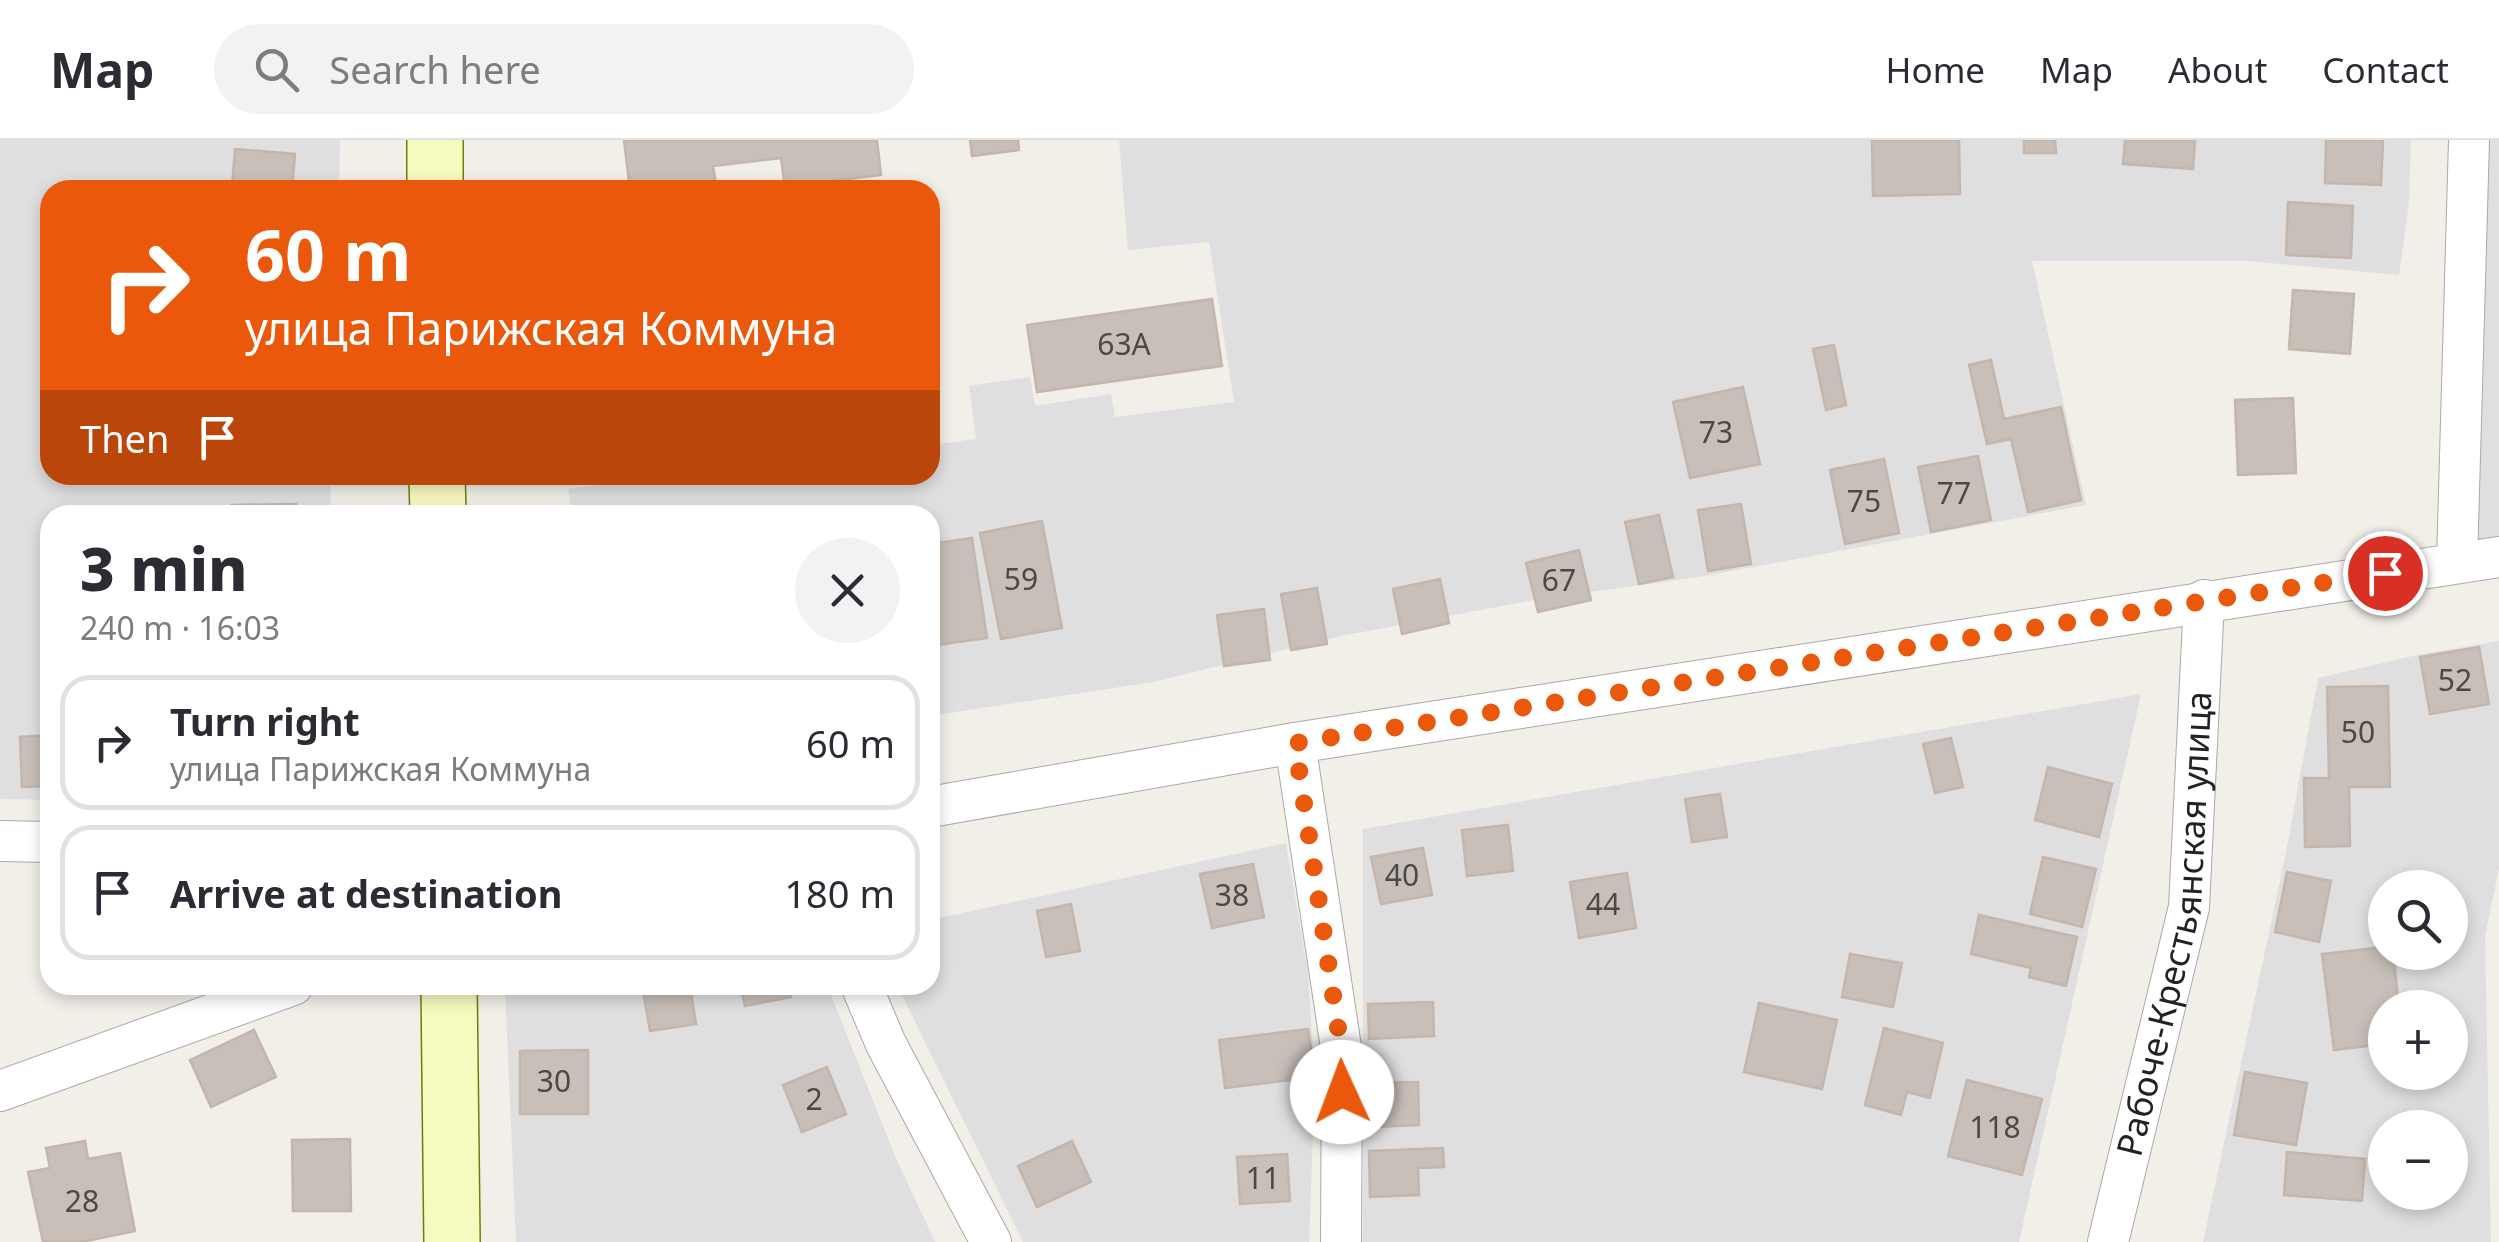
<!DOCTYPE html>
<html lang="en">
<head>
<meta charset="utf-8">
<style>
  body { margin:0; font-family:"Noto Sans",sans-serif; background:#f2f2f3; color:#2b2b33; height:100vh; display:flex; flex-direction:column; font-size:38px; white-space:nowrap }
  * { box-sizing:border-box; margin:0 }
  p { font-size:32px; color:#7c7c81 }
  .icon { flex:none; width:55px; height:55px; fill:none; stroke:currentColor; stroke-width:2; stroke-linecap:round; stroke-linejoin:round }
  .map { position:relative; flex:1; overflow:hidden }
  .drawer { position:absolute; left:40px; top:365px; width:900px; height:490px; display:flex; flex-direction:column; background:#fff; border-radius:30px; box-shadow:0 5px 15px #0003 }
  .drawer>* { flex:none }
  .guide { position:absolute; left:40px; top:40px; width:900px; height:305px; border-radius:30px; box-shadow:0 5px 15px #0003; background:#ea580c; color:#fff; overflow:hidden }
  .buttons { position:absolute; left:2368px; top:730px; display:grid; gap:20px }
  .buttons a { display:grid; place-items:center; width:100px; height:100px; border-radius:50%; background:#fff; box-shadow:0 5px 15px #0003; font-size:50px }
  .pin { position:absolute; display:grid; place-items:center; width:85px; height:85px; color:#fff; margin:-42px; border:5px solid #fff; border-radius:50%; box-shadow:0 2px 10px #0007 }
  .me { position:absolute; width:110px; margin:-55px; rotate:358deg; stroke-linejoin:round; filter:drop-shadow(0 0 8px #0008) }
  .turn { display:flex; align-items:center; gap:35px; height:210px; padding:0 40px; font-size:45px }
  .turn .icon { width:130px; height:130px; stroke-width:2.5 }
  .turn b { display:block; font-size:70px; line-height:85px }
  .then { display:flex; align-items:center; height:95px; padding:0 40px; background:#0003; gap:20px; font-size:38px }
  .round { display:grid; place-items:center; flex:none; width:105px; height:105px; border-radius:52px; background:#f2f2f3 }
  .headline { display:flex; align-items:center; justify-content:space-between; height:170px; padding:0 40px }
  h1 { font-size:60px; font-weight:800; line-height:75px }
  ul { padding:0; list-style:none }
  li { display:flex; align-items:center; gap:30px; height:135px; margin:0 20px 15px; padding:0 20px; border:5px solid #e1e1e2; border-radius:30px }
  li div { flex:1 }
  li b { display:block; font-size:38px }
  li em { font-style:normal }
  header { display:flex; align-items:center; gap:60px; box-sizing:border-box; height:140px; padding:0 50px; background:#fff; border-bottom:2px solid #e1e1e2 }
  header strong { font-size:48px }
  nav { display:flex; gap:55px; margin-inline-start:auto; font-size:35px }
  .search { width:700px; height:90px; background:#f2f2f3; display:flex; align-items:center; gap:25px; box-sizing:border-box; padding:0 35px; border-radius:55px; color:#7c7c81; font-size:38px }
  .map>svg:first-child { display:block }
</style>
</head>
<body>
<header>
<strong>Map</strong>
<div class="search"><svg class="icon" aria-label="search" viewBox="0 0 24 24"><circle cx="10" cy="10" r="6"/><path d="M15 15l6 6"/></svg>Search here</div>
<nav><a>Home</a><a>Map</a><a>About</a><a>Contact</a></nav>
</header>
<div class="map">
<svg width="2499" height="1102" viewBox="0 0 2499 1102">
  <rect width="100%" height="100%" fill="#f2efe9"/>
  <!-- residential -->
  <g fill="#e0dfdf" fill-rule="evenodd">
    <path d="M0,0h340l-1,50h-289v285h281l-1,40h-280v285l-50,-1z"/>
    <path d="M1119,0h1292l-2,63 -10,72 -151,-14h-216l54,244 -381,71 -171,24 -193,36 -188,46 -223,34v-201h-358l-4,-26 116,-14h246v-30l46,-6 -7,-53 61,-9 5,29 76,-12 4,23 119,-15 -25,-160 -81,8z"/>
    <path d="M2449,0h50v414l-44,10z"/>
    <path d="M2499,501v227l-14,69 6,305h-288l82,-385 33,-179 99,-23zM2385,748h65v64h-65zM2385,868h65v64h-65zM2385,988h65v64h-65z"/>
    <path d="M2141,554l-122,548h-656v-413z"/>
    <path d="M1286,703l22,130 7,106 -6,163h-286l-126,-257h33v-65z"/>
    <path d="M515,845h312l68,171 40,86h-419l-11,-254z"/>
  </g>
  <!-- building -->
  <g fill="#c7bfb8" stroke="#c4b6ab" stroke-width="2.5">
    <path d="M624,0h253l4,35 -96,12 -4,-29 -68,8 4,24h-87z"/>
    <path d="M970,0h48l1,10 -47,6z"/>
    <path d="M1872,0h87l1,54 -87,2z"/>
    <path d="M2024,0h31l1,13h-32z"/>
    <path d="M2125,0h70l-2,29 -70,-5z"/>
    <path d="M2326,0h57l-2,45 -56,-2z"/>
    <path d="M235,9l60,5 -3,36 -60,-3z"/>
    <path d="M2288,62l65,4 -2,52 -65,-3z"/>
    <path d="M2293,150l61,4 -4,60 -61,-5z"/>
    <path d="M1212,159l10,67 -185,26 -10,-67z"/>
    <path d="M1834,205l12,60 -20,5 -13,-61z"/>
    <path d="M1991,220l13,59 57,-12 20,93 -53,12 -17,-73 -24,5 -18,-79z"/>
    <path d="M1743,247l17,77 -70,14 -17,-76z"/>
    <path d="M2293,258l3,75 -58,2 -3,-75z"/>
    <path d="M1978,316l13,64 -60,12 -13,-65z"/>
    <path d="M1884,319l15,74 -54,11 -15,-74z"/>
    <path d="M296,364v11h-63l-1,-10z"/>
    <path d="M1741,364l10,60 -43,7 -10,-61z"/>
    <path d="M1659,375l14,62 -34,7 -14,-62z"/>
    <path d="M1042,381l20,107 -61,11 -21,-106z"/>
    <path d="M972,398l15,100 -57,8v-102z"/>
    <path d="M1579,410l12,50 -53,12 -12,-49z"/>
    <path d="M1440,439l9,44 -47,11 -9,-45z"/>
    <path d="M1317,448l10,56 -36,6 -10,-56z"/>
    <path d="M1264,469l6,51 -46,6 -7,-51z"/>
    <path d="M2479,507l10,57 -59,10 -10,-57z"/>
    <path d="M2388,546l2,101h-41l1,59 -45,1 -1,-69h25l-2,-91z"/>
    <path d="M50,595v51l-28,1 -2,-50z"/>
    <path d="M1951,598l12,49 -28,6 -12,-49z"/>
    <path d="M2048,627l64,17 -13,53 -64,-17z"/>
    <path d="M1720,654l7,43 -35,5 -7,-43z"/>
    <path d="M1508,685l5,46 -46,5 -5,-46z"/>
    <path d="M1423,708l9,47 -51,9 -10,-47z"/>
    <path d="M2043,717l53,12 -14,58 -52,-13z"/>
    <path d="M1253,724l11,53 -52,11 -12,-54z"/>
    <path d="M2287,732l44,9 -12,61 -44,-10z"/>
    <path d="M1627,733l9,55 -57,10 -9,-56z"/>
    <path d="M1071,764l9,47 -34,6 -9,-46z"/>
    <path d="M1979,775l98,22 -11,49 -37,-9 2,-9 -60,-14z"/>
    <path d="M2385,807v5h8l6,56h-14v36l-51,6 -12,-96z"/>
    <path d="M1850,814l52,9 -9,44 -51,-10z"/>
    <path d="M642,845h48l6,39 -46,7z"/>
    <path d="M740,845h48l3,12 -46,9z"/>
    <path d="M1433,862l1,34 -65,3 -1,-35z"/>
    <path d="M1759,863l78,17 -15,69 -78,-17z"/>
    <path d="M1884,888l59,15 -13,55 -23,-6 -6,23 -36,-10z"/>
    <path d="M1308,889l7,48 -90,11 -6,-48z"/>
    <path d="M254,890l22,47 -65,30 -21,-47z"/>
    <path d="M588,910v64h-68v-63z"/>
    <path d="M827,927l19,47 -44,18 -19,-47z"/>
    <path d="M2245,932l62,11 -11,62 -62,-10z"/>
    <path d="M1967,940l75,19 -20,76 -74,-19z"/>
    <path d="M1418,942l1,43 -45,2 -2,-44z"/>
    <path d="M350,999l1,72h-58l-1,-71z"/>
    <path d="M85,1001l3,18 32,-6 15,78 -53,11h-39l-15,-70 22,-4 -4,-20z"/>
    <path d="M1072,1001l19,41 -54,25 -19,-41z"/>
    <path d="M1443,1008l1,19 -26,1 1,27 -49,2 -1,-46z"/>
    <path d="M2287,1012l78,7 -3,42 -78,-6z"/>
    <path d="M1287,1014l3,47 -50,3 -3,-47z"/>
  </g>
  <g fill="none" stroke-linecap="round" stroke-linejoin="round">
    <!-- street casing -->
    <g stroke="#a9a9a9" stroke-width="42">
      <g id="street">
        <path d="M2457,422l12,-422"/>
        <path d="M1295,603l47,311 -1,188"/>
        <path d="M930,667l365,-64 1204,-186"/>
        <path d="M0,701l50,1"/>
        <path d="M861,845l25,59 105,198"/>
        <path d="M0,951l293,-106"/>
        <path id="s1" d="M2108,1102l81,-335 15,-307"/>
      </g>
    </g>
    <!-- secondary casing -->
    <g stroke="#707d05" stroke-width="58">
      <g id="secondary">
        <path d="M435,0v50"/>
        <path d="M437,335l1,40"/>
        <path d="M449,845l3,257"/>
      </g>
    </g>
    <!-- street -->
    <use href="#street" stroke="#fff" stroke-width="40"/>
    <!-- secondary -->
    <use href="#secondary" stroke="#f7fabf" stroke-width="55"/>
  </g>
  <g fill="none" stroke-linecap="round" stroke-linejoin="round">
    <!-- route -->
    <path stroke="#ea580c" stroke-width="18" stroke-dasharray="0 32.4" d="M1342,952v-38l-47,-311 1090,-170"/>
  </g>
  <g text-anchor="middle" stroke-width="10" stroke-linejoin="round" paint-order="stroke">
    <!-- number labels -->
    <g font-size="30" fill="#4b4948">
      <text x="1124" y="215">63А</text>
      <text x="1716" y="303">73</text>
      <text x="1954" y="364">77</text>
      <text x="1864" y="372">75</text>
      <text x="1021" y="450">59</text>
      <text x="1559" y="451">67</text>
      <text x="2455" y="551">52</text>
      <text x="2358" y="603">50</text>
      <text x="1402" y="746">40</text>
      <text x="1232" y="766">38</text>
      <text x="1603" y="775">44</text>
      <text x="554" y="952">30</text>
      <text x="814" y="970">2</text>
      <text x="1995" y="998">118</text>
      <text x="1263" y="1049">11</text>
      <text x="82" y="1072">28</text>
    </g>
    <!-- street labels -->
    <g font-size="35" fill="#222" stroke="#fff">
      <text dy="12" stroke="none"><textPath href="#s1" startOffset="325">Рабоче-Крестьянская улица</textPath></text>
    </g>
  </g>
</svg>
<div class="buttons">
<a><svg class="icon" aria-label="search" viewBox="0 0 24 24"><circle cx="10" cy="10" r="6"/><path d="M15 15l6 6"/></svg></a>
<a>+</a>
<a>−</a>
</div>
<div class="pin" style="left:2385px;top:433px;background:#d93025"><svg class="icon" aria-label="arrive" viewBox="0 0 24 24"><path d="M6 21V4h12l-3 4 3 4H6"/></svg></div>
<svg class="me" style="left:1342px;top:952px" viewBox="-20 -20 40 40"><circle r="19" fill="#fff"/><path d="M0-13L10 11 0 6-10 11z" fill="#ea580c"/></svg>
<div class="guide">
<div class="turn"><svg class="icon" aria-label="right" viewBox="0 0 24 24"><path d="M7 20v-9h11M14 6l5 5-5 5"/></svg><div><b>60 m</b>улица Парижская Коммуна</div></div>
<div class="then">Then<svg class="icon" aria-label="arrive" viewBox="0 0 24 24"><path d="M6 21V4h12l-3 4 3 4H6"/></svg></div>
</div>
<section class="drawer">
<div class="headline"><div><h1>3 min</h1><p>240 m · 16:03</p></div><a class="round"><svg class="icon" aria-label="close" viewBox="0 0 24 24"><path d="M6 6l12 12M18 6L6 18"/></svg></a></div>
<ul>
<li><svg class="icon" aria-label="right" viewBox="0 0 24 24"><path d="M7 20v-9h11M14 6l5 5-5 5"/></svg><div><b>Turn right</b><p>улица Парижская Коммуна</p></div><em>60 m</em></li>
<li><svg class="icon" aria-label="arrive" viewBox="0 0 24 24"><path d="M6 21V4h12l-3 4 3 4H6"/></svg><div><b>Arrive at destination</b></div><em>180 m</em></li>
</ul>
</section>
</div>
</body>
</html>
